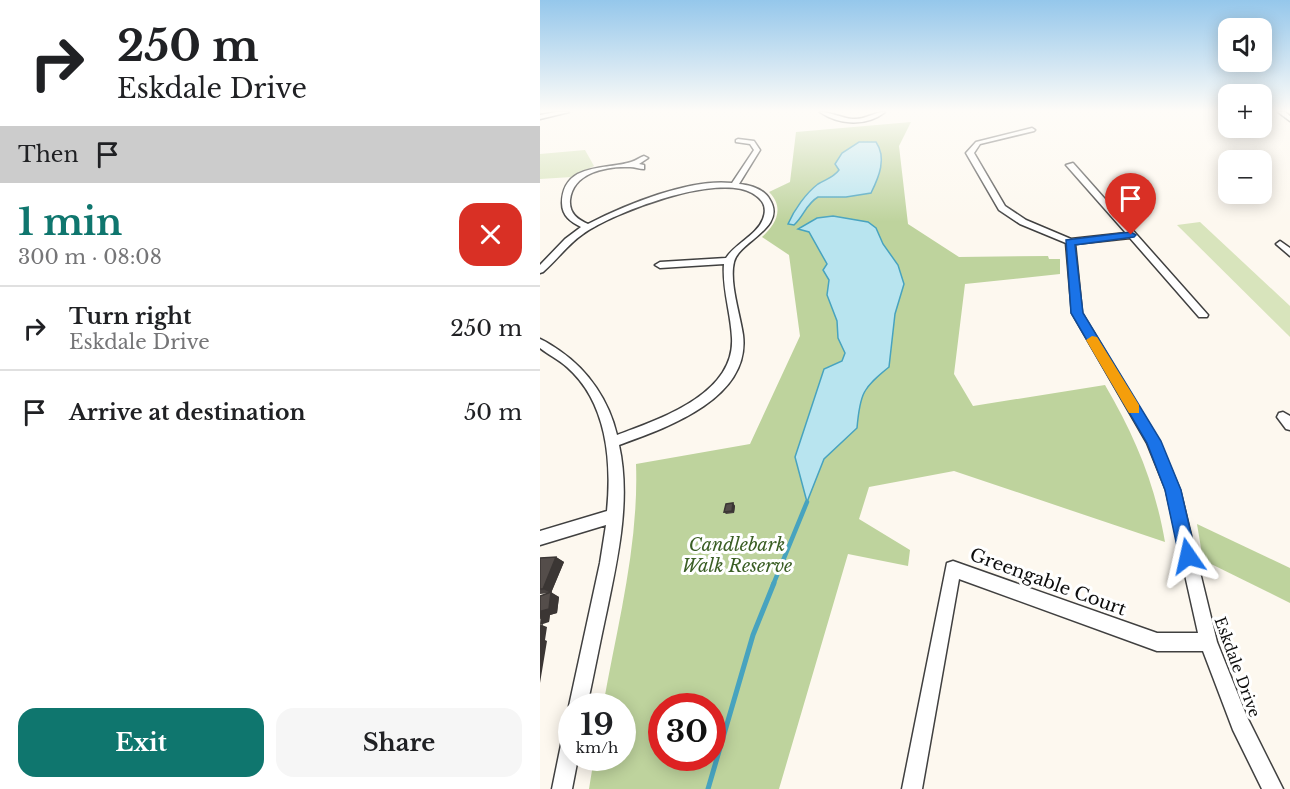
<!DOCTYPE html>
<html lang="en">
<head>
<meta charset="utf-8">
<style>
  body { margin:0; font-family:"Libre Baskerville",serif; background:#f6f6f6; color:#202124; height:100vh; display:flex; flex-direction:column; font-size:22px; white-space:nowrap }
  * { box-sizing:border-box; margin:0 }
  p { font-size:20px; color:#757577 }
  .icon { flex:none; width:33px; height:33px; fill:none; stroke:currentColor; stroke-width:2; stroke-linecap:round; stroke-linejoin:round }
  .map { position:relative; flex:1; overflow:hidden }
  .panel { display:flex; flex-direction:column; background:#fff; width:540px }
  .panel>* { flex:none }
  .hud { background:#fff; color:#202124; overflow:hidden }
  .fabs { position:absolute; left:678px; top:18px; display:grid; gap:12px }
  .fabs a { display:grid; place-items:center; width:54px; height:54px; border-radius:12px; background:#fff; box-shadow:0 3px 15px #0003; font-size:30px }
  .speed { position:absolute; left:18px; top:693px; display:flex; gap:12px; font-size:30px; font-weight:700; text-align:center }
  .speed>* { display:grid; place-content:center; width:78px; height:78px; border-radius:50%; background:#fff; box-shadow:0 3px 15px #0003; line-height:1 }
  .speed small { font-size:15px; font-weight:400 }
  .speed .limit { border:9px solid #d22; background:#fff; color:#111 }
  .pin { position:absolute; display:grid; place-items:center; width:51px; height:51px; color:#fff; margin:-62px -26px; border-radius:50% 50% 50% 0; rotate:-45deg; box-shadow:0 0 6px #0007 }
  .pin .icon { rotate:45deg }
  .me { position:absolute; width:66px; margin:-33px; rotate:349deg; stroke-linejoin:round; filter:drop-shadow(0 0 4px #0008) }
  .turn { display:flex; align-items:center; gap:21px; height:126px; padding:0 18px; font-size:27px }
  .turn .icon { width:78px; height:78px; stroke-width:2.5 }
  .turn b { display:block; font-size:42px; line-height:51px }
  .then { display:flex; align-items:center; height:57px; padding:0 18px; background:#0003; gap:12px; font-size:22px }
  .round { display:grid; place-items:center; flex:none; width:63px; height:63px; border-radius:18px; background:#f6f6f6 }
  .headline { display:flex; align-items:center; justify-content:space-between; height:102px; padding:0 18px }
  h1 { font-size:36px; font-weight:700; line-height:45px; color:#0f766e }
  .cta { display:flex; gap:12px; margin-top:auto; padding:12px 18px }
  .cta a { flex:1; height:69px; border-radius:18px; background:#0f766e; color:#fff; font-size:24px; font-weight:700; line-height:69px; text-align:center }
  .cta a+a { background:#f6f6f6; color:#202124 }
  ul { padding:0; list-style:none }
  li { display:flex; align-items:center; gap:18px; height:84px; padding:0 18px; border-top:2px solid #e0e0e0 }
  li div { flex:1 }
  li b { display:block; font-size:22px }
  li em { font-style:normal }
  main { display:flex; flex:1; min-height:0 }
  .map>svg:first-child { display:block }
</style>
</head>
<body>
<main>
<section class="panel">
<div class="hud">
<div class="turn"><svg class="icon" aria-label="right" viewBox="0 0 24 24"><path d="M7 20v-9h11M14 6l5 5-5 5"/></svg><div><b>250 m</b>Eskdale Drive</div></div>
<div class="then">Then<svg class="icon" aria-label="arrive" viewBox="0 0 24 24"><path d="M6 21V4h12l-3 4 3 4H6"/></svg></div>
</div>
<div class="headline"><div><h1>1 min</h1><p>300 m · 08:08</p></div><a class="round" style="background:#d93025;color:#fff"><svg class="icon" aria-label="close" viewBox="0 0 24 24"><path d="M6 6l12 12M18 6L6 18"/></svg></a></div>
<ul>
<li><svg class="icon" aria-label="right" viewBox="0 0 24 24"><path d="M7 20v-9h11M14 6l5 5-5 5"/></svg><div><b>Turn right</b><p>Eskdale Drive</p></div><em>250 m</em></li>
<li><svg class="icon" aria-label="arrive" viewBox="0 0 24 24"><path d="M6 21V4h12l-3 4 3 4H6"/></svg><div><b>Arrive at destination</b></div><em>50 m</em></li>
</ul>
<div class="cta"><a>Exit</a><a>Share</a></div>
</section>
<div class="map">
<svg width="750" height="789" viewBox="0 0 750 789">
  <rect width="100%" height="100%" fill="#fdf8ef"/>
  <!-- green -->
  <g fill="#d8e4bc">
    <path d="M45,150l9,16 -22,11 -32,2v-25z"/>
    <path d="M660,222l90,84v31l-113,-112z"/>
  </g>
  <!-- forest -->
  <g fill="#bed39d" fill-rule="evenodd">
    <path d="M371,122l-12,24 9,78 51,33 89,-1 1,3h11v15l-95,10 -11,90 19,32 132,-21c30,51 50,99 60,157l-211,-71 -85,16 -10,32 51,31 -2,16 -60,-12 -69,235h-190l5,-31h28v-52h-19c14,-79 36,-161 33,-242l114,-20 50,-108 -11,-81 -27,-18c14,-13 23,-29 7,-45l21,-10 6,-50zM122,706h50v52h-50z"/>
    <path d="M657,524l93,44v35l-87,-43z"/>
  </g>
  <!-- water -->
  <g fill="#b8e4ef" stroke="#47a3bf" stroke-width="1.5">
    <path d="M319,142h17c11,16 3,35 -5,51l-25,4h-28c-12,7 -14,19 -24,28l-6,-1c6,-14 18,-31 30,-40 8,-5 15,-6 21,-14l-4,-6 7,-11z"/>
    <path d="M293,216l35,6 8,6 7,16 15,21 6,19 -9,30 -6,53c-26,21 -29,26 -32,61l-33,31 -17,43 -12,-45 29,-88 18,-8 3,-8 -7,-15 -1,-17 -10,-26 2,-15 -6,-10 4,-6 -18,-32 -11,-3 19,-11z"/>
  </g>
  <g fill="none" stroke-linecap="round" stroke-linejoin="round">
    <!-- stream-far1 -->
    <path stroke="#47a3bf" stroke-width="4.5" d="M233,585l34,-83"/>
    <!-- stream -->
    <path stroke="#47a3bf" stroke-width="5" d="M168,789l45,-154 21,-52"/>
    <!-- street casing -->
    <g stroke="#404040" stroke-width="3">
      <g id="street">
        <path d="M16,112h13l-29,7v-4z"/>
        <path d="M280,112c11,0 21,6 33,7 12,1 21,-7 32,-7 -19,15 -46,13 -65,0z"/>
        <path d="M738,112h7l5,4v5z"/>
        <path d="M492,128l3,2 -1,1 -54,13 -6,9 31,53 21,14 45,19 55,-6 -60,-68 7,-2 135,152 -1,2h-8l-69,-79 -55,6 7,69 77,128 21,49 37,152 30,75 36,72h-21l-29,-59 -30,-79h-46l-198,-72 -37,210h-20l45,-226 6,-2 204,72h41l-32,-143 -19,-47 -75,-130 -6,-70 -46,-19 -21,-14 -33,-57 10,-11z"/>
        <path d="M198,139l16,2 6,9 -21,34c11,1 25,5 31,16 17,28 -32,42 -36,62 -5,20 6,52 9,73 8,64 -77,93 -124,110 12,54 -1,112 -12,165 -7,32 -13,64 -20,96h-15v7l-3,-7 31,-143 6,-38 -66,20v-14l67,-20c5,-50 0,-109 -40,-144 -8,-7 -18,-12 -27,-19v-9c7,3 14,8 20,12 29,20 49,50 57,84 43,-16 118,-41 115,-97 -1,-25 -10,-49 -8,-74l-64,4 -5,-3 5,-3 66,-4c10,-15 31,-23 37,-39 5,-13 -1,-20 -11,-26 -35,-20 -138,19 -169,41 -15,10 -26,26 -40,38l-3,1v-8l25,-26 16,-12c-10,-5 -19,-11 -19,-24 1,-41 44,-33 69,-41 5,-1 9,-5 13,-6l4,2 -9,6 5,1v4c-5,0 -9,-2 -14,-2 -23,-1 -57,5 -60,33 -1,13 7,19 18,24 37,-19 102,-46 144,-41l22,-33 -4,-6 -14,-2v-2z"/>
        <path d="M740,241l10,7v8l-14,-12z"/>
        <path d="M743,412l7,4v14l-4,-1 -9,-12 2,-4z"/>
        <path d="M32,731v27h6l-6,31h-20l10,-49 3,-7z"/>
      </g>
    </g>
    <!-- street -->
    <use href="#street" fill="#fff" fill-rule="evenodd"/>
  </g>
  <!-- wall -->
  <g fill="#484240">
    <path d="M193,503l2,3 -1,7 -8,1 -2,-2z"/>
    <path d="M16,557l8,5 -13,31 8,4 -2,16 -7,2 -1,7 1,-29 -10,1v-36z"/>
  </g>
  <!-- shaded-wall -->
  <g fill="#3b3634">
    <path d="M193,503l2,3 -1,7 -2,-2z"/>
    <path d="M16,557l8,5 -13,31 -8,-4z"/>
    <path d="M11,592l8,5 -2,16 -7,2 -1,7 -9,3 1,-14z"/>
    <path d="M2,625l5,2 -2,13 2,1 -7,42v-45z"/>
  </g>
  <!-- building -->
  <g fill="#544d4a" stroke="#3b3634" stroke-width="1.5">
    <path d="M193,503l-1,8 -8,1 2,-8z"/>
    <path d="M16,557l-13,32h-3v-31z"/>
    <path d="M11,592l-2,17 -8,2 -1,8v-23z"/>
    <path d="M2,625l-2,14v-13z"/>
  </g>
  <!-- sky -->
  <linearGradient id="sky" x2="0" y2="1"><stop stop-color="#95c7eb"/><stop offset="0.5" stop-color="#fefcf8"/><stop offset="1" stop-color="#fefcf8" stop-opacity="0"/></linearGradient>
  <rect width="750" height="222" fill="url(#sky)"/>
  <!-- route -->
  <path fill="#1a73e8" stroke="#114b97" stroke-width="1.5" d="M591,232l5,3 -2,2 -59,8 8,68 78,128 20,49 15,66 -2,6 -6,3 -6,-3 -3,-6 -14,-66 -18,-47 -76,-130 -5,-73z"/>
  <!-- slow -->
  <path fill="#f59e0b" d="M552,336l5,1 42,68v8h-10l-43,-73z"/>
  <g text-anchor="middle" stroke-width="6" stroke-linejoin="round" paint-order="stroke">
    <!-- street labels -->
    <g font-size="15" fill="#0d0d0d" stroke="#fff">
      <text transform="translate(697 667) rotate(70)" y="5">Eskdale Drive</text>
    </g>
    <!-- near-park labels -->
    <g font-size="18" font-style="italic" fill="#3a5e24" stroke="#fff">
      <text x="197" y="551">Candlebark<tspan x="197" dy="21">Walk Reserve</tspan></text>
    </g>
    <!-- near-street labels -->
    <g font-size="18" fill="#0d0d0d" stroke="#fff">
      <text transform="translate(508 582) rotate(20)" y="6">Greengable Court</text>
    </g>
  </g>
</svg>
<div class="fabs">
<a><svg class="icon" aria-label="sound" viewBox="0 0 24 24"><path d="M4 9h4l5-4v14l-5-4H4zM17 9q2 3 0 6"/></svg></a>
<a>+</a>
<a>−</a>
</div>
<div class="speed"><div>19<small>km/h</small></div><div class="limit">30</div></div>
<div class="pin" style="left:591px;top:235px;background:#d93025"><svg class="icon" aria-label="arrive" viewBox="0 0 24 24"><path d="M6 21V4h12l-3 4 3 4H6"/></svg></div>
<svg class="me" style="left:648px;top:556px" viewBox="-20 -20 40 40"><path d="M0-17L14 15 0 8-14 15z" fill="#1a73e8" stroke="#fff" stroke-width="4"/></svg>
</div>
</main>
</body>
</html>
